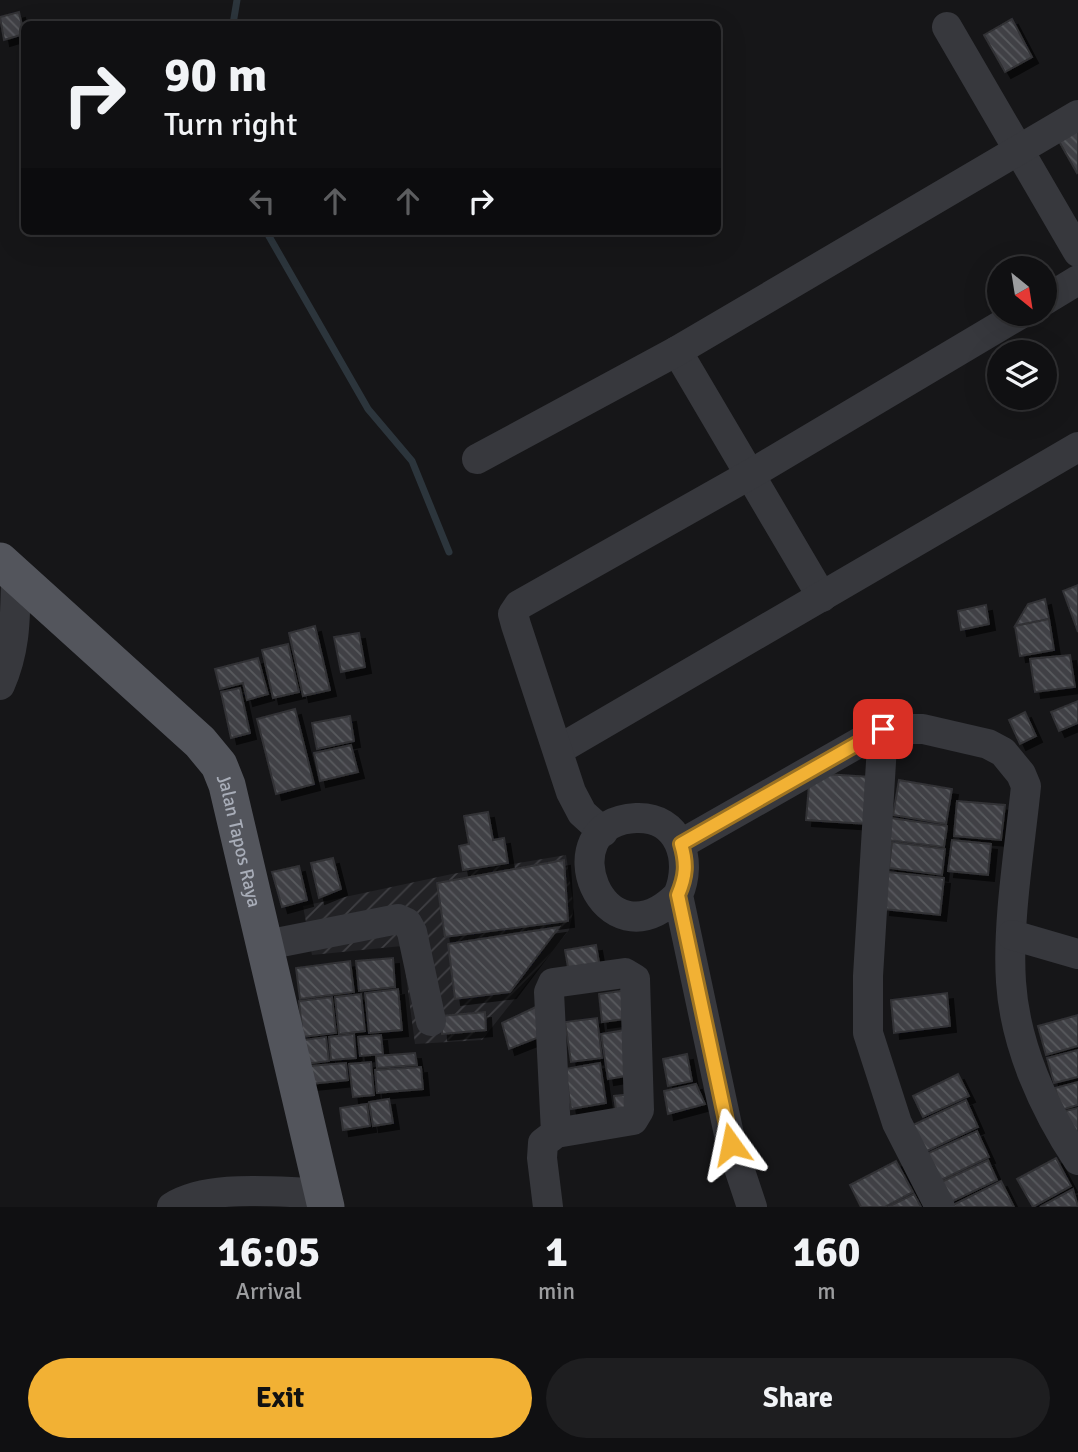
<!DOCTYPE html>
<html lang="en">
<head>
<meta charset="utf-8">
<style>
  body { margin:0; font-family:Signika,sans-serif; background:#1e1e20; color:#f1f3f6; height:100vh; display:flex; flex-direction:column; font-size:26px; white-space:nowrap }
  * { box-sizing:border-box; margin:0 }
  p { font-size:23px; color:#9c9d9f }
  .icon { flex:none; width:38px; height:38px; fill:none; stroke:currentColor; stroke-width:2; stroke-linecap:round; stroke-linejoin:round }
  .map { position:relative; height:1207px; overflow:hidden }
  .sheet { display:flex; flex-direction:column; background:#101012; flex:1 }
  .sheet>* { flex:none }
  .guide { position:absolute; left:21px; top:21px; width:700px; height:214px; border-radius:10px; box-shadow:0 7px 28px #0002,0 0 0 2px #303032; background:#101012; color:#f1f3f6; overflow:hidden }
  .needle { width:46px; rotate:150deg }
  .tools { position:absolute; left:987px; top:256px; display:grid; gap:14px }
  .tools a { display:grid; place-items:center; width:70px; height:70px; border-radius:50%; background:#101012; box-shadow:0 7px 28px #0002,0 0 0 2px #303032; font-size:35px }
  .pin { position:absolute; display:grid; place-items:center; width:60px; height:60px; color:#fff; margin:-30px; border-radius:14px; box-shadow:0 4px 10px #0006 }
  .me { position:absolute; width:77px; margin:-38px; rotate:348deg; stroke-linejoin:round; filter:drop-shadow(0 0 5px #0008) }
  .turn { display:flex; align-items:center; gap:24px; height:147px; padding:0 28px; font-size:32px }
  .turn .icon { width:91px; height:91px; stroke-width:2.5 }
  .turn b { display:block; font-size:49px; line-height:60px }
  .lanes { display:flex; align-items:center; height:66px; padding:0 28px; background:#0003; justify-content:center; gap:35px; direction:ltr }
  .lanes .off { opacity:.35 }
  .eta { display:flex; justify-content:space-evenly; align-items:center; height:119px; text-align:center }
  .eta b { font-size:42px; font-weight:700; line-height:49px }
  .cta { display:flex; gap:14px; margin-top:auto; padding:14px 28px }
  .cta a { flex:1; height:80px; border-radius:42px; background:#f2b134; color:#111; font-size:28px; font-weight:700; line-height:80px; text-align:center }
  .cta a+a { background:#1e1e20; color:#f1f3f6 }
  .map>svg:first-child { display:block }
</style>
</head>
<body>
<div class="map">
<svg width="1078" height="1207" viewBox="0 0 1078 1207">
  <defs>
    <pattern id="industrial-furrows" width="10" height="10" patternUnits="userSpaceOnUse" patternTransform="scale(1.75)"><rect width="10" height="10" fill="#222225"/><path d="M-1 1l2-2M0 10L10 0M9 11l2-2" fill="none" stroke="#3f3f43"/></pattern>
    <pattern id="building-back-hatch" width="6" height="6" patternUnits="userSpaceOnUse" patternTransform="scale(1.75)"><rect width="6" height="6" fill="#404145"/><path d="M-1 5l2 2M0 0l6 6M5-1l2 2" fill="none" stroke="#595a5e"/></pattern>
    <filter id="shadow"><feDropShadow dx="6" dy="6" stdDeviation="0" flood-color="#0009"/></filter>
  </defs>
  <rect width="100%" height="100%" fill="#161618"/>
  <!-- industrial -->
  <path fill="url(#industrial-furrows)" d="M566,855l8,53 -5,22 -87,110 -67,4 -13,-98 -90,9 -9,-49 149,-32z"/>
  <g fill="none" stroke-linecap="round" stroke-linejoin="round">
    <!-- stream -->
    <g stroke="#2c353c" stroke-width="7">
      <path d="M233,24l4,-24"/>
      <path d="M266,231l102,178 44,52 37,91"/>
    </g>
  </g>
  <!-- building -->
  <g fill="url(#building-back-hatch)" stroke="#303034" stroke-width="2" filter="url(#shadow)">
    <path d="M19,12l5,22 -20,6 -4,-23z"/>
    <path d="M1012,19l20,38 -27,15 -21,-37z"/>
    <path d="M1078,124v48l-1,1 -21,-37z"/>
    <path d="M1078,585v47l-15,-41z"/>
    <path d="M1045,599l4,20 -34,7 13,-22z"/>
    <path d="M986,605l3,19 -28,6 -3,-19z"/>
    <path d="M1049,619l5,31 -34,6 -5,-30z"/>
    <path d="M315,626l15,64 -27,6 -14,-63z"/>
    <path d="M359,633l6,34 -24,5 -7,-35z"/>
    <path d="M288,644l11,48 -26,6 -11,-48z"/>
    <path d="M1070,655l5,32 -40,5 -5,-33z"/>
    <path d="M258,658l10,36 -21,6 -4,-17 -23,6 -5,-20z"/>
    <path d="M240,688l10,45 -19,5 -10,-46z"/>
    <path d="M1078,701v22l-19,8 -8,-19z"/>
    <path d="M295,709l19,75 -38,10 -19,-75z"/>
    <path d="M1025,712l11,24 -16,8 -11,-24z"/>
    <path d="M350,716l4,25 -37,8 -5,-26z"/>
    <path d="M351,745l7,27 -38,9 -6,-28z"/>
    <path d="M810,773l61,4 -4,47 -61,-4z"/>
    <path d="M899,780l53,9 -6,35 -53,-9z"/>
    <path d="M957,801l48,4 -4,35 -47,-4z"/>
    <path d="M488,812l5,28 11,-2 4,25 -45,7 -4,-24 10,-2 -5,-28z"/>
    <path d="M891,818l56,8 -3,21 -56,-7z"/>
    <path d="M952,840l39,4 -3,31 -40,-4z"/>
    <path d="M892,842l53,7 -3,26 -53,-7z"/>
    <path d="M333,858l8,31 -22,9 -8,-35z"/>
    <path d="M564,860l4,61 -123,16 -8,-54z"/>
    <path d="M299,866l8,34 -25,7 -10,-35z"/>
    <path d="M888,872l56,6 -4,37 -56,-6z"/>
    <path d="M559,927l-49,65 -55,7 -7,-55z"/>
    <path d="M596,945l5,29 -31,5 -5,-29z"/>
    <path d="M393,958l2,29 -36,4 -3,-30z"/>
    <path d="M350,961l4,31 -54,7 -4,-31z"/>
    <path d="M398,989l4,41 -33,3 -4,-40z"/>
    <path d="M628,990l4,28 -30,4 -3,-28z"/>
    <path d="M947,993l3,33 -56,7 -3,-33z"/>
    <path d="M361,994l4,37 -26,3 -4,-37z"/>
    <path d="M332,997l4,36 -33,4 -4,-36z"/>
    <path d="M538,1006l9,28 -38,15 -7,-26z"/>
    <path d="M485,1012l1,18 -44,4 -1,-18z"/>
    <path d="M1078,1015v31l-32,9 -8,-29z"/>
    <path d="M597,1018l5,40 -31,4 -6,-40z"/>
    <path d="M631,1029l7,45 -30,5 -7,-45z"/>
    <path d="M354,1034l2,24 -25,2 -2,-23z"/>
    <path d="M381,1035l2,19 -23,2 -2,-19z"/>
    <path d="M326,1037l3,24 -23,3 -3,-24z"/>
    <path d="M1078,1050v27l-24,6 -7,-25z"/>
    <path d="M415,1053l2,12 -40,3 -1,-12z"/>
    <path d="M687,1054l5,27 -24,5 -5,-27z"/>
    <path d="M371,1062l3,33 -21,2 -4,-33z"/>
    <path d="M346,1063l2,17 -37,4 -2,-18z"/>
    <path d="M600,1063l6,40 -35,6 -6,-40z"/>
    <path d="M421,1067l2,22 -46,4 -2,-23z"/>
    <path d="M958,1074l11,22 -46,21 -10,-21z"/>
    <path d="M1078,1082v23l-17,5 -6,-22z"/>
    <path d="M696,1084l9,20 -37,10 -4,-23z"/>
    <path d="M632,1094l3,20 -18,3 -3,-21z"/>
    <path d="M389,1099l4,24 -20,3 -4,-24z"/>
    <path d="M966,1100l12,27 -53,25 -12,-27z"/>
    <path d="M367,1104l3,22 -27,4 -3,-22z"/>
    <path d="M1078,1108v24l-11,2 -6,-22z"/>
    <path d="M977,1131l12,26 -52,25 -13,-27z"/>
    <path d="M1056,1158l15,28 -38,21 -16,-28z"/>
    <path d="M988,1160l9,20 -50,24 -10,-20z"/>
    <path d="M896,1161l17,31 -28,15h-24l-11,-22z"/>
    <path d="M1001,1181l13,26h-65z"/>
    <path d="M1073,1189l5,18h-38z"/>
    <path d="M914,1194l7,13h-33z"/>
  </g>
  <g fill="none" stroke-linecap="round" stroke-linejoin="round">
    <!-- minor -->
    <g stroke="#37383d" stroke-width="30">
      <path d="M947,27l131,225"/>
      <path d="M1045,300l33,-20"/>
      <path d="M677,351l145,246"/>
      <path d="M477,459l200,-108 401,-236"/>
      <path d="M0,685c16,-36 15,-68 16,-106"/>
      <path d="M883,729l-15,247v57l29,90 43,84"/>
      <path d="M558,750l520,-303"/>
      <path d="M603,832l-21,-19 -11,-21 -55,-167 -3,-11 6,-9 232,-131 271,-161"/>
      <path d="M681,844l202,-115h40l65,15 15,8 18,22 5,12c-6,60 -19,137 -15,196 4,63 33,127 67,178"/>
      <path d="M678,895c-75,76 -133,-73 -42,-77 44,-2 57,43 42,77l53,249 21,63"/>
      <path d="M1012,935l66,19"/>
      <path d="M266,945l132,-26 9,4 5,9 19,89"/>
      <path d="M172,1207c39,-24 106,-14 151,-14"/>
      <path d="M548,1207l-6,-49 1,-15 13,-10 77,-13 6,-10 -4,-131 -10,-6 -72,10 -4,9 7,141"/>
    </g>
    <!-- major -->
    <path stroke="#53555c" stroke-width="37" id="s1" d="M0,561l200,181 19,23 8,20 99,422"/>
  </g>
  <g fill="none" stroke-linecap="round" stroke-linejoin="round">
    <!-- route casing -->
    <g stroke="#9d7322" stroke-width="18">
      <path id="route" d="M731,1144l-53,-249c8,-19 9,-31 3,-51l202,-115"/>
    </g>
    <!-- route -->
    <use href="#route" stroke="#f2b134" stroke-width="12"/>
  </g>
  <g text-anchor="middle" stroke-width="7" stroke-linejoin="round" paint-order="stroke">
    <!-- street labels -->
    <g font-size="19" fill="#a8adb8" stroke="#111113">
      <text dy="7" stroke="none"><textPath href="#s1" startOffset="378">Jalan Tapos Raya</textPath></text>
    </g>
  </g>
</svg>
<div class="tools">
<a><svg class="needle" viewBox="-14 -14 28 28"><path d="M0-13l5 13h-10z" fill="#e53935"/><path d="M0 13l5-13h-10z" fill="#9c9d9f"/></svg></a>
<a><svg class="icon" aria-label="layers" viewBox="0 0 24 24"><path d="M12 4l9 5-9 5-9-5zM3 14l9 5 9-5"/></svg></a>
</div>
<div class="pin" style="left:883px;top:729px;background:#d93025"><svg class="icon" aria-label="arrive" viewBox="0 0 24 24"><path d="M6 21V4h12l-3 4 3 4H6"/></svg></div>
<svg class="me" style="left:731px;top:1144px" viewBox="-20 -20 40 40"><path d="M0-17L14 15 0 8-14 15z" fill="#f2b134" stroke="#fff" stroke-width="4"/></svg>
<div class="guide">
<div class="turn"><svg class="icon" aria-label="right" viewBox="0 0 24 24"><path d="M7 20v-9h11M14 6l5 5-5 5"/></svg><div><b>90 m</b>Turn right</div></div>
<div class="lanes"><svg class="icon off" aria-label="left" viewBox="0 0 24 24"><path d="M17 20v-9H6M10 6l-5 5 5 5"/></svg><svg class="icon off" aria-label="ahead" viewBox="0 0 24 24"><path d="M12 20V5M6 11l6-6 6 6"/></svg><svg class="icon off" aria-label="ahead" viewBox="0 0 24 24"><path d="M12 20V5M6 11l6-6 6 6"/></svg><svg class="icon" aria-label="right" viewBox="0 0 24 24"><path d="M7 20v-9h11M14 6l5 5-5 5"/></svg></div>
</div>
</div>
<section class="sheet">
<div class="eta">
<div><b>16:05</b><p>Arrival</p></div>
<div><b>1</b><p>min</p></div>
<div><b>160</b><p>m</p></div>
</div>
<div class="cta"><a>Exit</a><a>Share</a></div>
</section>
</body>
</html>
